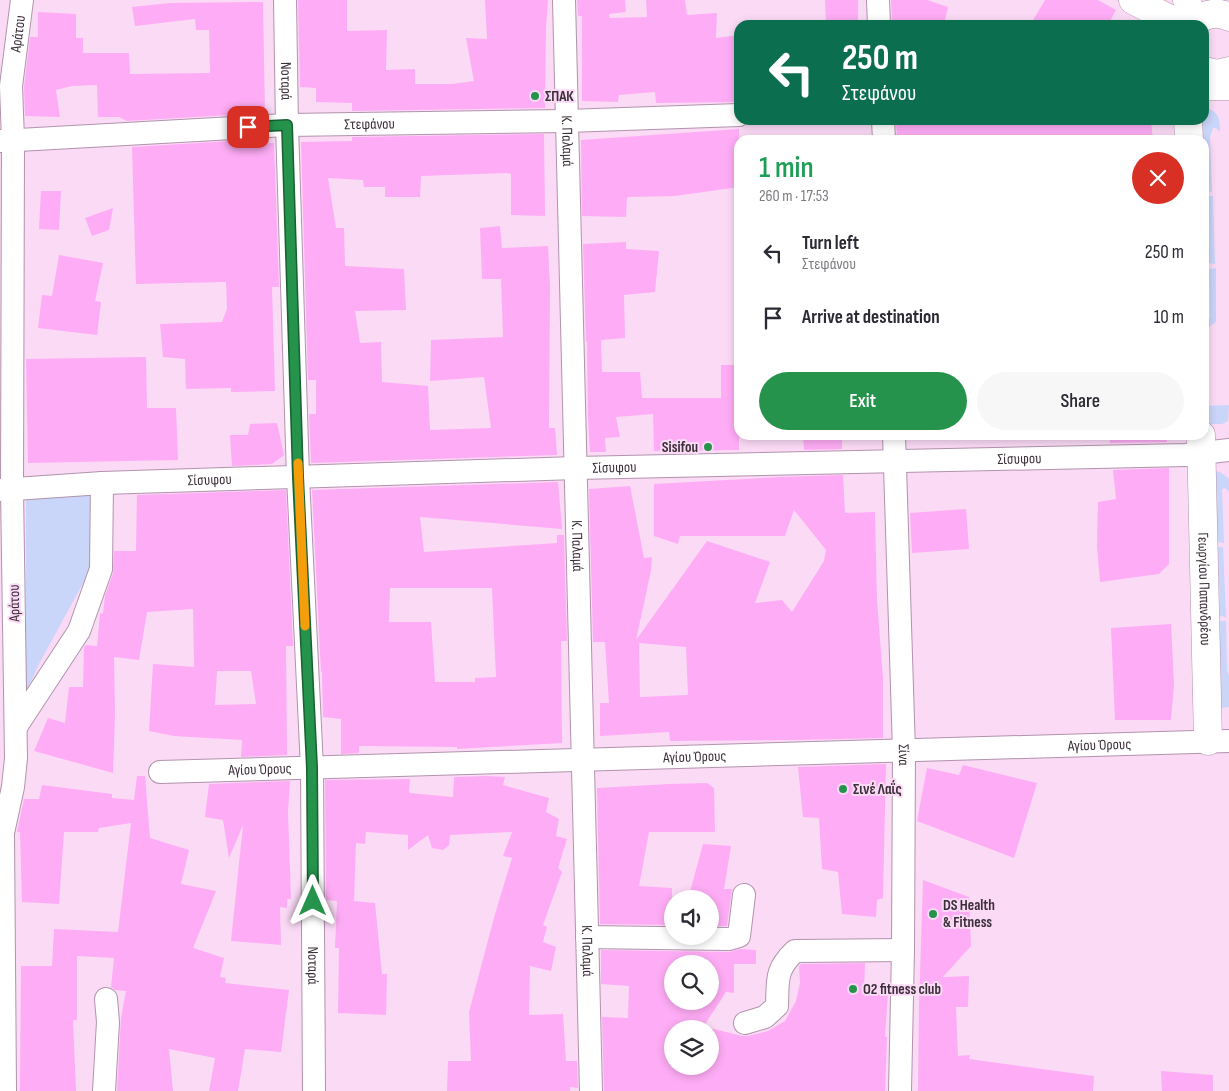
<!DOCTYPE html>
<html lang="en">
<head>
<meta charset="utf-8">
<style>
  body { margin:0; font-family:"Sofia Sans Condensed",sans-serif; background:#f7f7f7; color:#2b2b33; height:100vh; display:flex; flex-direction:column; font-size:19px; white-space:nowrap }
  * { box-sizing:border-box; margin:0 }
  p { font-size:16px; color:#7c7c81 }
  .icon { flex:none; width:28px; height:28px; fill:none; stroke:currentColor; stroke-width:2; stroke-linecap:round; stroke-linejoin:round }
  .map { position:relative; flex:1; overflow:hidden }
  .drawer { position:absolute; left:734px; top:135px; width:475px; height:305px; display:flex; flex-direction:column; background:#fff; border-radius:15px; box-shadow:0 2px 8px #0003 }
  .drawer>* { flex:none }
  .hud { position:absolute; left:734px; top:20px; width:475px; height:105px; border-radius:15px; box-shadow:0 2px 8px #0003; background:#0b6e4f; color:#fff; overflow:hidden }
  .controls { position:absolute; left:664px; top:890px; display:grid; gap:10px }
  .controls a { display:grid; place-items:center; width:55px; height:55px; border-radius:50%; background:#fff; box-shadow:0 2px 8px #0003; font-size:25px }
  .pin { position:absolute; display:grid; place-items:center; width:42px; height:42px; color:#fff; margin:-21px; border-radius:10px; box-shadow:0 2px 8px #0006 }
  .me { position:absolute; width:55px; margin:-28px; rotate:0deg; stroke-linejoin:round; filter:drop-shadow(0 0 4px #0008) }
  .turn { display:flex; align-items:center; gap:18px; height:105px; padding:0 25px; font-size:22px }
  .turn .icon { width:65px; height:65px; stroke-width:2.5 }
  .turn b { display:block; font-size:35px; line-height:42px }
  .round { display:grid; place-items:center; flex:none; width:52px; height:52px; border-radius:26px; background:#f7f7f7 }
  .summary { display:flex; align-items:center; justify-content:space-between; height:85px; padding:0 25px }
  h1 { font-size:30px; font-weight:600; line-height:38px; color:#1e9e55 }
  .cta { display:flex; gap:10px; margin-top:auto; padding:10px 25px }
  .cta a { flex:1; height:58px; border-radius:30px; background:#25934c; color:#fff; font-size:20px; font-weight:600; line-height:58px; text-align:center }
  .cta a+a { background:#f7f7f7; color:#2b2b33 }
  ul { padding:0; list-style:none }
  li { display:flex; align-items:center; gap:15px; height:65px; padding:0 25px }
  li div { flex:1 }
  li b { display:block; font-size:19px }
  li em { font-style:normal }
  .map>svg:first-child { display:block }
</style>
</head>
<body>
<div class="map">
<svg width="1229" height="1091" viewBox="0 0 1229 1091">
  <rect width="100%" height="100%" fill="#fbdaf6"/>
  <!-- green -->
  <g fill="#c9d5f9">
    <path d="M1205,108c14,3 15,11 15,24l-4,-4h-3l-3,9 2,55h-5l-3,-52h-5l-6,-20h11z"/>
    <path d="M1207,196h6l2,68 -6,-1z"/>
    <path d="M1216,268v54l-12,8v-15l6,3 -1,-49z"/>
    <path d="M1229,405l-1,16 -6,3h-11l-5,-4v-14z"/>
    <path d="M1214,471l6,1 9,7v13l-4,-4 -3,1 2,54 -7,-1 -1,-35 -9,-11z"/>
    <path d="M26,489h61l9,8 -3,68 -53,97 -14,30z"/>
    <path d="M1218,547h5l3,70 -6,-1z"/>
    <path d="M1220,621h6l1,50 2,5v31l-9,1z"/>
  </g>
  <!-- building -->
  <g fill="#feacf5" fill-rule="evenodd">
    <path d="M298,0h49v31l40,-1 -1,40 29,-1v15h37l22,-3 -8,-43 21,1 -2,-39h63l-2,28 -1,80 -193,3v-8l-36,-1v-14l-16,-1z"/>
    <path d="M577,0h48l1,12 -17,2 1,4 37,-1 -1,-17h39l2,15 30,-2 -1,25 23,-3v67l-83,1 -1,-11 -36,3 -1,7 -36,-1v-85h-4z"/>
    <path d="M825,0h33v25h-32z"/>
    <path d="M891,0h36l21,7 -4,18h-52z"/>
    <path d="M1045,0h53l18,10 -8,15h-78z"/>
    <path d="M263,2l2,111 -138,8 -8,-4h-21l-1,-32 -25,1 -16,4 4,27 -35,-1 -1,-29 6,-50h8v-25l38,2v24h7v15h46l1,21 80,-1 -1,-43h-13l-1,-11 -60,7 -3,-19 38,-4z"/>
    <path d="M986,120l42,2 123,-2 2,20h-256l-1,-19z"/>
    <path d="M739,129v58l-64,9 -48,1 -1,20 -44,-1 -1,-76z"/>
    <path d="M544,134l1,82 -34,-1v-41l-4,-1 -86,3 -1,21h-35v-10h-21l-1,-7 -35,-2 8,50h8l1,38 59,3 2,41 -51,1 5,32 21,-1 1,40 46,4 2,44 61,-2 -7,-51 -54,4 1,-41 72,-3 -2,-58h-19l-2,-51 20,-2 2,22 46,-2 2,41 -1,141h6l2,27 -246,8 -2,-49h7v-34h-8l-7,-238 51,-1v-4z"/>
    <path d="M266,139v4h8l5,144h-7l3,104 -44,1v-4l-45,1 -1,-30 -22,-2 -3,-33 62,-2 5,-13 -1,-27 -90,2 -4,-137z"/>
    <path d="M41,191h20l-2,39 -20,-1z"/>
    <path d="M113,208l-4,22 -17,6 -7,-18z"/>
    <path d="M626,242v7l33,2 -4,41 -31,3 1,43 -24,2 1,32h38l2,26h79v-33h18v85l-85,1 -1,-37 -37,3 4,20 -15,1 1,14h-16l-2,-33 -1,-78 -1,1 -3,-98z"/>
    <path d="M59,255l44,8 -8,38 6,1 -4,33 -59,-7 4,-33 10,1z"/>
    <path d="M146,357l1,51h29l2,52 -150,3 -2,-104z"/>
    <path d="M277,423l7,32 -12,9 -40,2 -2,-31h18l2,-11z"/>
    <path d="M803,435h39v14l-38,1z"/>
    <path d="M1109,435h57l1,7 -57,1z"/>
    <path d="M1169,468v96l-10,10 -59,8 -3,-36 1,-44 18,-3 -3,-29z"/>
    <path d="M843,475l2,38 30,-1 2,88 6,78v60l-87,2 -126,1 -1,-9 -69,4v-33h9l-4,-61h-12l-4,-153 41,-3 14,72 8,-1 -1,14 -15,69 71,-99 63,21 -15,41 27,-3 10,12 32,-51 2,-11 -32,-40 -9,26h-105l-2,8 -24,-8v-52l126,-7zM639,643l47,4 2,48 -48,2z"/>
    <path d="M558,482l4,47 -142,-12 4,35 133,-9v-8h7l3,106h-6l1,102 -105,6v-2l-98,-1v7l-18,1v-35l-18,-2 -1,-45h-1l-9,-182zM390,588h102l4,89 -21,1v4h-40l-4,-60h-42z"/>
    <path d="M286,490l7,156h-7l1,109 -46,2 1,-17 -68,-4 -25,-5 4,-67 41,3 -1,-58 -46,3 -8,48 -25,-3 1,57 -2,59 -79,-22 14,-33 17,5 4,-36h14l1,-40 2,-2 11,1 3,-33 3,1 2,-18 8,-23 1,-22h22l1,-56zM217,671h34l5,33 -41,1z"/>
    <path d="M966,509l3,40 -57,4 -2,-40z"/>
    <path d="M1171,624l3,61 -3,35h-56l-4,-92z"/>
    <path d="M886,764l-3,134 -6,2 -1,17 -34,-3 -4,-42 -16,-3 -3,-51 -16,-1 -5,-50z"/>
    <path d="M963,765l74,18 -23,75 -97,-37 10,-53 32,7z"/>
    <path d="M137,776h8l5,62 39,12 -8,34 35,7 -23,57 31,10 -4,19 6,1 -1,5 64,7 -8,62 -36,-3 -7,42h-29l6,-33 -46,-9 4,42h-56l4,-73 5,-27 -11,-1 -4,-3 3,-29 -37,-2v64h-4l3,71h-56l1,-125h31l2,-37 64,3 13,-109 -32,5 -1,4h-34l-5,72 -37,-2 -2,-70h-3l7,-33h15l3,-14 70,9v4l22,2z"/>
    <path d="M486,776l19,1 -2,8 46,13 -3,14 13,7 -3,17 11,3 -9,29 4,4 -19,53 4,2 -4,15 13,5 -5,24 -21,-5 -1,49 34,-1 3,47h11l1,27 -8,-1v4h-123l1,-30h23l-2,-49 26,-98 17,-56 -9,-2 9,-24 -62,3 -1,10 -6,5 -11,-2 -4,-13 -20,15v-15l-42,-3 -1,12 -9,-1 -2,58 21,2 7,71h5l-1,41 -48,-2 1,-65h-4l2,-47 -11,-1 -1,-120 85,-1 -1,14 44,4 1,-20z"/>
    <path d="M290,781l-2,31 3,87h-4v9l-7,-1 1,38 -50,-4 12,-116 -14,33 -6,-38 -18,-3 4,-33z"/>
    <path d="M707,783l7,5 1,44h-66l-10,54 33,2v37l-72,-1 -3,-136 72,-4z"/>
    <path d="M703,844l28,2 -7,43h8l-5,37h-17v-27h-22z"/>
    <path d="M923,880l46,17 2,49 -28,31 26,-1 -1,31h-12l2,49 12,-1 -1,4 125,17 -1,15h-175l1,-86z"/>
    <path d="M740,949l16,1v14h-22v29l-8,-1 -24,37h-30v37h38v-38l32,8h6l20,-5 17,-10 11,-20 4,-18 -1,-17 2,-2 64,-1 -1,30h24l-3,44h2l-2,54h-281l-2,-74 26,1 1,-32 -28,-2v-34l128,2zM672,964h38v37h-38z"/>
    <path d="M1161,1071l52,4v16h-51z"/>
  </g>
  <g fill="none" stroke-linecap="round" stroke-linejoin="round">
    <!-- street casing -->
    <g stroke="#b193ad" stroke-width="24">
      <g id="street">
        <path id="s1" d="M285,0l2,125 11,352 14,291 2,323"/>
        <path id="s2" d="M564,0l27,1091"/>
        <path d="M878,0l1,25"/>
        <path d="M883,120l1,20"/>
        <path id="s3" d="M0,141l287,-16 280,-4 172,-6"/>
        <path id="s4" d="M894,435l10,316 -1,199 -3,141"/>
        <path id="s5" d="M0,490l102,-7 474,-15 610,-13 43,-5"/>
        <path d="M16,727l63,-96 22,-62 1,-86"/>
        <path id="s6" d="M160,772l1069,-31"/>
        <path d="M587,937l142,2 10,-3 5,-41"/>
        <path d="M745,1023l20,-6 12,-11c1,-26 -2,-36 18,-55l108,-1"/>
        <path id="s7" d="M5,1091l-2,-258 10,-46 3,-29 -4,-269 1,-349 -2,-54 11,-86"/>
        <path d="M104,1091l4,-69 -2,-23"/>
      </g>
    </g>
    <!-- secondary casing -->
    <g stroke="#b193ad" stroke-width="29">
      <g id="secondary">
        <path d="M1187,0c1,8 5,15 6,23"/>
        <path d="M1204,86h25"/>
        <path d="M1188,120l1,20"/>
        <path id="s8" d="M1201,435l7,306"/>
      </g>
    </g>
    <!-- primary casing -->
    <g stroke="#b193ad" stroke-width="29">
      <g id="primary">
        <path d="M1133,0l48,25"/>
        <path d="M1192,25c9,-10 24,-15 37,-8"/>
        <path d="M1204,71l13,3 12,-3"/>
      </g>
    </g>
    <!-- street -->
    <use href="#street" stroke="#fff" stroke-width="22"/>
    <!-- secondary -->
    <use href="#secondary" stroke="#fff" stroke-width="28"/>
    <!-- primary -->
    <use href="#primary" stroke="#fff" stroke-width="28"/>
  </g>
  <g fill="none" stroke-linecap="round" stroke-linejoin="round">
    <!-- route casing -->
    <g stroke="#186031" stroke-width="12">
      <path id="route" d="M248,127l39,-2 11,352 14,291 1,133"/>
    </g>
    <!-- route -->
    <use href="#route" stroke="#25934c" stroke-width="9"/>
    <!-- slow -->
    <path stroke="#f59e0b" stroke-width="9" d="M298,463l7,163"/>
  </g>
  <!-- markers -->
  <g fill="#25934c" stroke="#fbdaf6" stroke-width="2">
    <circle cx="535" cy="96" r="5"/>
    <circle cx="708" cy="447" r="5"/>
    <circle cx="843" cy="789" r="5"/>
    <circle cx="933" cy="914" r="5"/>
    <circle cx="853" cy="989" r="5"/>
  </g>
  <g text-anchor="middle" stroke-width="4" stroke-linejoin="round" paint-order="stroke">
    <!-- street labels -->
    <g font-size="15" fill="#3b2f39" stroke="#fbdaf6">
      <text dy="5" stroke="none"><textPath href="#s7" startOffset="1059">Αράτου</textPath></text>
      <text dy="5" stroke="none"><textPath href="#s1" startOffset="81">Νοταρά</textPath></text>
      <text dy="5" stroke="none"><textPath href="#s3" startOffset="370">Στεφάνου</textPath></text>
      <text dy="5" stroke="none"><textPath href="#s2" startOffset="141">Κ. Παλαμά</textPath></text>
      <text dy="5" stroke="none"><textPath href="#s5" startOffset="1020">Σίσυφου</textPath></text>
      <text dy="5" stroke="none"><textPath href="#s5" startOffset="615">Σίσυφου</textPath></text>
      <text dy="5" stroke="none"><textPath href="#s5" startOffset="210">Σίσυφου</textPath></text>
      <text dy="5" stroke="none"><textPath href="#s2" startOffset="546">Κ. Παλαμά</textPath></text>
      <text dy="5" stroke="none"><textPath href="#s8" startOffset="154">Γεωργίου Παπανδρέου</textPath></text>
      <text transform="translate(14 603) rotate(-91)" y="5">Αράτου</text>
      <text dy="5" stroke="none"><textPath href="#s6" startOffset="940">Αγίου Όρους</textPath></text>
      <text dy="5" stroke="none"><textPath href="#s4" startOffset="320">Σίνα</textPath></text>
      <text dy="5" stroke="none"><textPath href="#s6" startOffset="535">Αγίου Όρους</textPath></text>
      <text dy="5" stroke="none"><textPath href="#s6" startOffset="100">Αγίου Όρους</textPath></text>
      <text dy="5" stroke="none"><textPath href="#s2" startOffset="951">Κ. Παλαμά</textPath></text>
      <text dy="5" stroke="none"><textPath href="#s1" startOffset="966">Νοταρά</textPath></text>
    </g>
    <!-- poi labels -->
    <g font-size="15" font-weight="bold" fill="#3b2f39" stroke="#fbdaf6" text-anchor="start">
      <text x="545" y="101">ΣΠΑΚ</text>
      <text x="698" y="452" text-anchor="end">Sisifou</text>
      <text x="853" y="794">Σινέ Λαΐς</text>
      <text x="943" y="910">DS Health<tspan x="943" dy="17">&amp; Fitness</tspan></text>
      <text x="863" y="994">O2 fitness club</text>
    </g>
  </g>
</svg>
<div class="controls">
<a><svg class="icon" aria-label="sound" viewBox="0 0 24 24"><path d="M4 9h4l5-4v14l-5-4H4zM17 9q2 3 0 6"/></svg></a>
<a><svg class="icon" aria-label="search" viewBox="0 0 24 24"><circle cx="10" cy="10" r="6"/><path d="M15 15l6 6"/></svg></a>
<a><svg class="icon" aria-label="layers" viewBox="0 0 24 24"><path d="M12 4l9 5-9 5-9-5zM3 14l9 5 9-5"/></svg></a>
</div>
<div class="pin" style="left:248px;top:127px;background:#d93025"><svg class="icon" aria-label="arrive" viewBox="0 0 24 24"><path d="M6 21V4h12l-3 4 3 4H6"/></svg></div>
<svg class="me" style="left:313px;top:901px" viewBox="-20 -20 40 40"><path d="M0-17L14 15 0 8-14 15z" fill="#25934c" stroke="#fff" stroke-width="4"/></svg>
<div class="hud">
<div class="turn"><svg class="icon" aria-label="left" viewBox="0 0 24 24"><path d="M17 20v-9H6M10 6l-5 5 5 5"/></svg><div><b>250 m</b>Στεφάνου</div></div>
</div>
<section class="drawer">
<div class="summary"><div><h1>1 min</h1><p>260 m · 17:53</p></div><a class="round" style="background:#d93025;color:#fff"><svg class="icon" aria-label="close" viewBox="0 0 24 24"><path d="M6 6l12 12M18 6L6 18"/></svg></a></div>
<ul>
<li><svg class="icon" aria-label="left" viewBox="0 0 24 24"><path d="M17 20v-9H6M10 6l-5 5 5 5"/></svg><div><b>Turn left</b><p>Στεφάνου</p></div><em>250 m</em></li>
<li><svg class="icon" aria-label="arrive" viewBox="0 0 24 24"><path d="M6 21V4h12l-3 4 3 4H6"/></svg><div><b>Arrive at destination</b></div><em>10 m</em></li>
</ul>
<div class="cta"><a>Exit</a><a>Share</a></div>
</section>
</div>
</body>
</html>
